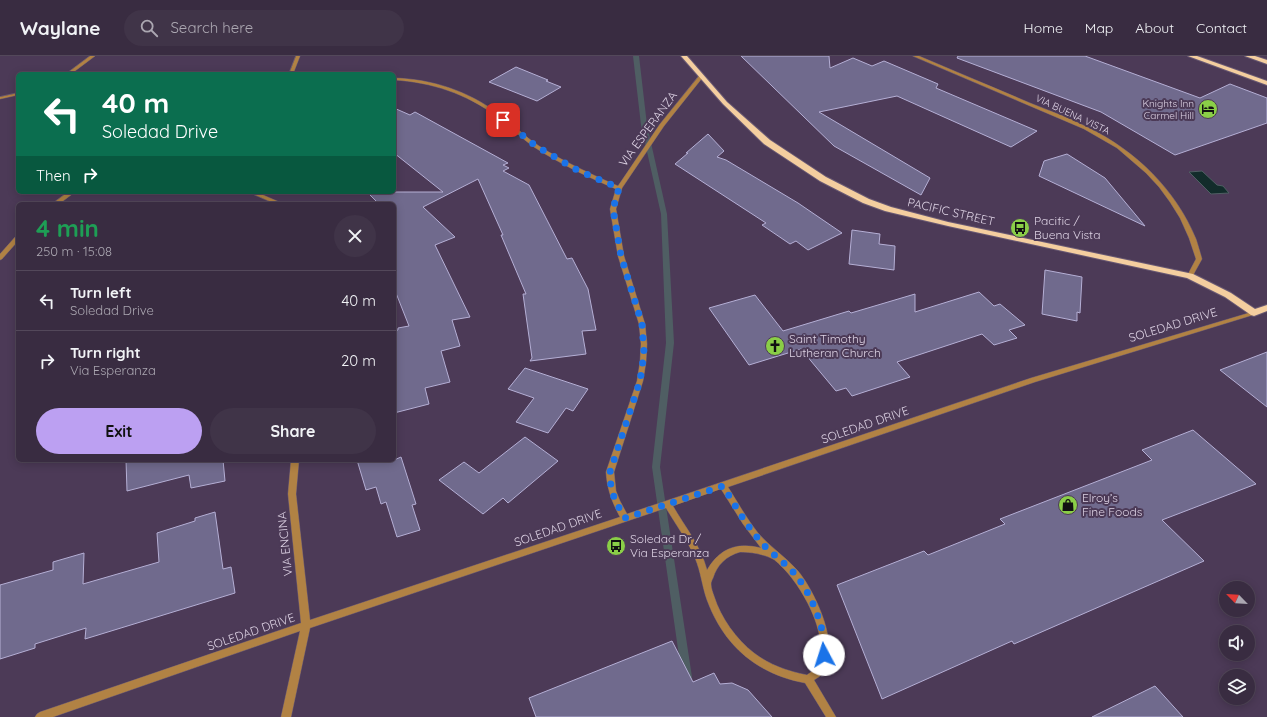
<!DOCTYPE html>
<html lang="en">
<head>
<meta charset="utf-8">
<style>
  body { margin:0; font-family:Quicksand,sans-serif; background:#403448; color:#f1f3f6; height:100vh; display:flex; flex-direction:column; font-size:15px; white-space:nowrap }
  * { box-sizing:border-box; margin:0 }
  p { font-size:13px; color:#aba7b1 }
  .icon { flex:none; width:22px; height:22px; fill:none; stroke:currentColor; stroke-width:2; stroke-linecap:round; stroke-linejoin:round }
  .map { position:relative; flex:1; overflow:hidden }
  .side { position:absolute; left:16px; top:146px; width:380px; height:260px; display:flex; flex-direction:column; background:#392c41; border-radius:6px; box-shadow:0 2px 10px #0003,0 0 0 1px #53485a }
  .side>* { flex:none }
  .hud { position:absolute; left:16px; top:16px; width:380px; height:122px; border-radius:6px; box-shadow:0 2px 10px #0003,0 0 0 1px #53485a; background:#0b6e4f; color:#fff; overflow:hidden }
  .needle { width:26px; rotate:295deg }
  .controls { position:absolute; left:1219px; top:525px; display:grid; gap:8px }
  .controls a { display:grid; place-items:center; width:36px; height:36px; border-radius:50%; background:#392c41; box-shadow:0 2px 10px #0003,0 0 0 1px #53485a; font-size:20px }
  .pin { position:absolute; display:grid; place-items:center; width:34px; height:34px; color:#fff; margin:-17px; border-radius:8px; box-shadow:0 2px 6px #0006 }
  .me { position:absolute; width:44px; margin:-22px; rotate:355deg; stroke-linejoin:round; filter:drop-shadow(0 0 3px #0008) }
  .turn { display:flex; align-items:center; gap:14px; height:84px; padding:0 20px; font-size:18px }
  .turn .icon { width:52px; height:52px; stroke-width:2.5 }
  .turn b { display:block; font-size:28px; line-height:34px }
  .then { display:flex; align-items:center; height:38px; padding:0 20px; background:#0003; gap:8px; font-size:15px }
  .round { display:grid; place-items:center; flex:none; width:42px; height:42px; border-radius:21px; background:#403448 }
  .overview { display:flex; align-items:center; justify-content:space-between; height:68px; padding:0 20px }
  h1 { font-size:24px; font-weight:700; line-height:30px; color:#1e9e55 }
  .button { display:flex; gap:8px; margin-top:auto; padding:8px 20px }
  .button a { flex:1; height:46px; border-radius:24px; background:#bca0f2; color:#111; font-size:16px; font-weight:700; line-height:46px; text-align:center }
  .button a+a { background:#403448; color:#f1f3f6 }
  ul { padding:0; list-style:none }
  li { display:flex; align-items:center; gap:12px; height:60px; padding:0 20px; border-top:1px solid #53485a }
  li div { flex:1 }
  li b { display:block; font-size:15px }
  li em { font-style:normal }
  header { display:flex; align-items:center; gap:24px; box-sizing:border-box; height:56px; padding:0 20px; background:#392c41; border-bottom:1px solid #53485a }
  header strong { font-size:19px }
  nav { display:flex; gap:22px; margin-inline-start:auto; font-size:14px }
  .search { width:280px; height:36px; background:#403448; display:flex; align-items:center; gap:10px; box-sizing:border-box; padding:0 14px; border-radius:22px; color:#aba7b1; font-size:15px }
  .map>svg:first-child { display:block }
</style>
</head>
<body>
<header>
<strong>Waylane</strong>
<div class="search"><svg class="icon" aria-label="search" viewBox="0 0 24 24"><circle cx="10" cy="10" r="6"/><path d="M15 15l6 6"/></svg>Search here</div>
<nav><a>Home</a><a>Map</a><a>About</a><a>Contact</a></nav>
</header>
<div class="map">
<svg width="1267" height="661" viewBox="0 0 1267 661">
  <rect width="100%" height="100%" fill="#4c3a57"/>
  <!-- water -->
  <path fill="#122c2b" stroke="#4f5e63" d="M1202,115l15,14 6,1 6,7 -18,1 -22,-22z"/>
  <g fill="none" stroke-linecap="round" stroke-linejoin="round">
    <!-- stream -->
    <path fill="#4f5e63" fill-rule="evenodd" d="M633,0h6l8,69 20,89 7,129 -14,124 32,210 -1,3 -4,2 -4,-2 -1,-3 -30,-210 14,-124 -5,-129 -20,-89z"/>
  </g>
  <!-- building -->
  <g fill="#706a8d" stroke="#b5afd5">
    <path d="M741,0h88l1,12 23,-10 19,8 12,-5 54,23 -2,4 101,43 -26,16 -114,-51 -78,16 111,66 -9,17 -87,-49z"/>
    <path d="M958,0h127l115,42 30,-14 37,14v25l-92,32 -74,-43 -144,-54z"/>
    <path d="M516,11l32,13 -2,1 15,6 -24,14 -48,-19z"/>
    <path d="M394,52l16,7 5,-3 93,51 -5,2 6,3 -6,3 26,14 38,74 5,-1 16,31 8,41 -14,1 4,23 -56,7 2,-3 -9,-64h3l-25,-59h2l-25,-56 -55,28 32,30 -20,8 35,72 -18,3 8,26 -19,5 9,31 -25,6 4,16 -35,9v-82l4,-1v-2l11,-2 -15,-38v-84h-15l-12,-12h76l-49,-39z"/>
    <path d="M708,78l16,17 -7,6 9,3 72,43 44,30 -34,17 -12,-9 -6,3 -28,-19 4,-2 -91,-59 13,-11h-2z"/>
    <path d="M1067,98l38,24 40,48 -106,-50 5,-15z"/>
    <path d="M852,174l28,4 -1,10 16,2 -1,24 -45,-6z"/>
    <path d="M1045,214l37,7 -2,36 -3,-1v9l-35,-7z"/>
    <path d="M979,236l15,14 6,-2 25,21 -16,5 8,8 -23,7 -12,-11 -85,28 13,15 -58,19 -6,-8 -10,3 -35,-42 -52,16 -40,-57 46,-13 28,36 66,-20 2,2 64,-19v18z"/>
    <path d="M1267,296v55l-47,-37z"/>
    <path d="M525,312l63,21 -15,22 -7,-3 -18,25 -32,-11 18,-24 -26,-9z"/>
    <path d="M1193,374l63,54 -94,36 42,41 -190,83 -2,-3 -130,58 -45,-114 87,-34 4,4 77,-31 -5,-5 152,-59 -10,-10z"/>
    <path d="M525,381l33,24 -50,42 -5,-5 -20,16 -44,-34 25,-18 15,11z"/>
    <path d="M401,401l15,47 -4,1 8,25 -23,7 -11,-35 -5,2 -5,-17 -10,3 -9,-30h37z"/>
    <path d="M126,404h97l2,21 -34,7 -2,-13 -62,16z"/>
    <path d="M215,456l8,57 8,-2 4,26 -150,46 1,-11 -51,16v4l-35,11v-74l53,-15v-8l31,-9 -1,31 76,-22 -2,-29 38,-12v-3z"/>
    <path d="M672,585l21,41 21,-9 6,11 12,-1 16,7 24,27h-236l-7,-19z"/>
    <path d="M1155,630l28,31h-91z"/>
  </g>
  <g fill="none" stroke-linecap="round" stroke-linejoin="round">
    <!-- minor casing -->
    <g stroke="#695973" stroke-width="1">
      <g id="minor">
        <path d="M90,0h5l-24,18h-5z"/>
        <path d="M296,0h4l-7,18h-4z"/>
        <path d="M913,0h6c37,16 74,31 111,47 20,8 40,15 59,25 47,23 87,62 107,111 2,6 4,13 6,20l-10,18h-4l-1,-1 9,-17 -7,-21 -9,-20 -10,-16 -11,-15 -13,-14 -29,-25 -33,-19z"/>
        <path d="M699,20l4,1 -39,49 -42,62 -6,21 8,47 21,68 2,20 -1,18 -3,19 -29,91 2,19 4,10 7,13 404,-136 221,-66h4l1,1 -1,1 -221,68 -307,105c10,16 19,32 30,46 12,14 28,24 40,38 17,20 44,78 25,102 -2,3 -6,5 -9,7l22,37h-10l-21,-34c-48,-9 -81,-37 -98,-83 -5,-14 -6,-28 -12,-42 -7,-17 -19,-33 -29,-50l-356,120 -19,89h-10l19,-86 -247,86h-18l2,-3 3,-2 261,-89 -13,-129 3,-34h8l-3,34 14,126 310,-103c-8,-15 -13,-28 -14,-45l31,-91 3,-19 1,-18 -2,-20 -21,-68 -8,-47 6,-20c-28,-12 -56,-25 -82,-42 -13,-9 -24,-21 -38,-31 -29,-22 -65,-34 -102,-36v-2c38,1 74,13 105,36 14,10 26,23 40,32 25,16 52,28 79,40l42,-62zM721,433l22,35 18,24c-24,-6 -41,0 -54,22 -6,-24 -22,-43 -34,-64zM740,496c11,0 23,2 33,7 2,1 5,4 7,6 21,19 50,70 38,99 -2,5 -7,8 -11,11 -20,-4 -37,-10 -53,-22 -18,-14 -33,-35 -40,-57 -1,-3 -3,-8 -3,-12 0,-2 1,-4 2,-6 4,-13 13,-22 27,-26z"/>
        <path d="M18,37v2l-18,4v-2z"/>
        <path d="M68,136h7l-16,12h-7z"/>
        <path d="M248,136h8l28,12h-8z"/>
        <path d="M18,179v6l-16,18 -2,1v-6l16,-18z"/>
      </g>
    </g>
    <!-- major casing -->
    <g stroke="#695973" stroke-width="2">
      <g id="major">
        <path d="M681,0h6l40,46 43,38 56,37 43,22 22,8 57,15 245,52 38,19 24,16 12,-4v6l-13,5 -3,-1 -26,-18 -38,-19 -239,-52 -63,-15 -22,-8 -43,-22 -56,-37 -41,-40z"/>
        <path d="M1188,0h9l70,25v4z"/>
        <path d="M1245,0h10l12,4v4z"/>
      </g>
    </g>
    <!-- minor -->
    <use href="#minor" fill="#b18244" fill-rule="evenodd"/>
    <!-- major -->
    <use href="#major" fill="#f4ce9f" fill-rule="evenodd"/>
  </g>
  <g fill="none" stroke-linecap="round" stroke-linejoin="round">
    <!-- route -->
    <path stroke="#1a73e8" stroke-width="7" stroke-dasharray="0 12.6" d="M503,64l33,26 41,24 42,18 -6,21 8,47 21,68 2,29 -4,28 -30,91c0,20 5,29 15,46l98,-32c12,19 23,39 38,56 11,13 27,22 37,36 14,18 29,54 26,77"/>
  </g>
  <!-- icons -->
  <defs>
    <g id="hotel-disc" transform="scale(1)"><circle r="9.5" fill="#8ace47" stroke="#4c3a57"/><path d="M-6-4.5h1.5V1H6V5H4.5V3h-9V5H-6ZM-4 0a1.8 1.8 0 1 1 3.6 0ZM.5 0V-2.5h3Q6-2.5 6 0Z" fill="#111"/></g>
    <g id="bus-disc" transform="scale(1)"><circle r="9.5" fill="#8ace47" stroke="#4c3a57"/><path d="M-5-6H5V4H4V6H2V4H-2V6H-4V4H-5ZM-3.5-4V0h7V-4ZM-3.5 1.2v1.5H-2V1.2ZM2 1.2v1.5H3.5V1.2Z" fill="#111"/></g>
    <g id="church-disc" transform="scale(1)"><circle r="9.5" fill="#8ace47" stroke="#4c3a57"/><path d="M-1.2-6h2.4v3.5h3.3v2.4h-3.3V6h-2.4V-.1h-3.3v-2.4h3.3Z" fill="#111"/></g>
    <g id="shop-disc" transform="scale(1)"><circle r="9.5" fill="#8ace47" stroke="#4c3a57"/><path d="M-5-2.5h2.3a2.7 3.5 0 0 1 5.4 0H5L5.5 6h-11ZM-1.5-2.5h3a1.5 2.3 0 0 0-3 0Z" fill="#111"/></g>
  </defs>
  <g fill-rule="evenodd">
    <use href="#hotel-disc" x="1208" y="53"/>
    <use href="#bus-disc" x="1020" y="172"/>
    <use href="#church-disc" x="775" y="290"/>
    <use href="#shop-disc" x="1068" y="449"/>
    <use href="#bus-disc" x="616" y="490"/>
  </g>
  <g text-anchor="middle" stroke-width="4" stroke-linejoin="round" paint-order="stroke">
    <!-- far-poi labels -->
    <g font-size="10" fill="#ded3e5" stroke="#4c3a57" text-anchor="end">
      <text x="1194" y="51">Knights Inn<tspan x="1194" dy="12">Carmel Hill</tspan></text>
    </g>
    <!-- far-street labels -->
    <g font-size="10" fill="#ded3e5" stroke="#4c3a57">
      <text transform="translate(1073 58) rotate(25)" y="4">VIA BUENA VISTA</text>
    </g>
    <!-- street labels -->
    <g font-size="12" fill="#ded3e5" stroke="#4c3a57">
      <text transform="translate(648 73) rotate(-54)" y="4">VIA ESPERANZA</text>
      <text transform="translate(951 156) rotate(13)" y="4">PACIFIC STREET</text>
      <text transform="translate(1173 269) rotate(-17)" y="4">SOLEDAD DRIVE</text>
      <text transform="translate(865 369) rotate(-19)" y="4">SOLEDAD DRIVE</text>
      <text transform="translate(558 472) rotate(-19)" y="4">SOLEDAD DRIVE</text>
      <text transform="translate(285 488) rotate(-96)" y="4">VIA ENCINA</text>
      <text transform="translate(251 576) rotate(-19)" y="4">SOLEDAD DRIVE</text>
    </g>
    <!-- poi labels -->
    <g font-size="12" fill="#ded3e5" stroke="#4c3a57" text-anchor="start">
      <text x="1034" y="169">Pacific /<tspan x="1034" dy="14">Buena Vista</tspan></text>
      <text x="789" y="287">Saint Timothy<tspan x="789" dy="14">Lutheran Church</tspan></text>
      <text x="1082" y="446">Elroy’s<tspan x="1082" dy="14">Fine Foods</tspan></text>
      <text x="630" y="487">Soledad Dr /<tspan x="630" dy="14">Via Esperanza</tspan></text>
    </g>
  </g>
</svg>
<div class="controls">
<a><svg class="needle" viewBox="-14 -14 28 28"><path d="M0-13l5 13h-10z" fill="#e53935"/><path d="M0 13l5-13h-10z" fill="#aba7b1"/></svg></a>
<a><svg class="icon" aria-label="sound" viewBox="0 0 24 24"><path d="M4 9h4l5-4v14l-5-4H4zM17 9q2 3 0 6"/></svg></a>
<a><svg class="icon" aria-label="layers" viewBox="0 0 24 24"><path d="M12 4l9 5-9 5-9-5zM3 14l9 5 9-5"/></svg></a>
</div>
<div class="pin" style="left:503px;top:64px;background:#d93025"><svg class="icon" aria-label="arrive" viewBox="0 0 24 24"><path d="M6 21V4h12l-3 4 3 4H6"/></svg></div>
<svg class="me" style="left:824px;top:599px" viewBox="-20 -20 40 40"><circle r="19" fill="#fff"/><path d="M0-13L10 11 0 6-10 11z" fill="#1a73e8"/></svg>
<div class="hud">
<div class="turn"><svg class="icon" aria-label="left" viewBox="0 0 24 24"><path d="M17 20v-9H6M10 6l-5 5 5 5"/></svg><div><b>40 m</b>Soledad Drive</div></div>
<div class="then">Then<svg class="icon" aria-label="right" viewBox="0 0 24 24"><path d="M7 20v-9h11M14 6l5 5-5 5"/></svg></div>
</div>
<section class="side">
<div class="overview"><div><h1>4 min</h1><p>250 m · 15:08</p></div><a class="round"><svg class="icon" aria-label="close" viewBox="0 0 24 24"><path d="M6 6l12 12M18 6L6 18"/></svg></a></div>
<ul>
<li><svg class="icon" aria-label="left" viewBox="0 0 24 24"><path d="M17 20v-9H6M10 6l-5 5 5 5"/></svg><div><b>Turn left</b><p>Soledad Drive</p></div><em>40 m</em></li>
<li><svg class="icon" aria-label="right" viewBox="0 0 24 24"><path d="M7 20v-9h11M14 6l5 5-5 5"/></svg><div><b>Turn right</b><p>Via Esperanza</p></div><em>20 m</em></li>
</ul>
<div class="button"><a>Exit</a><a>Share</a></div>
</section>
</div>
</body>
</html>
